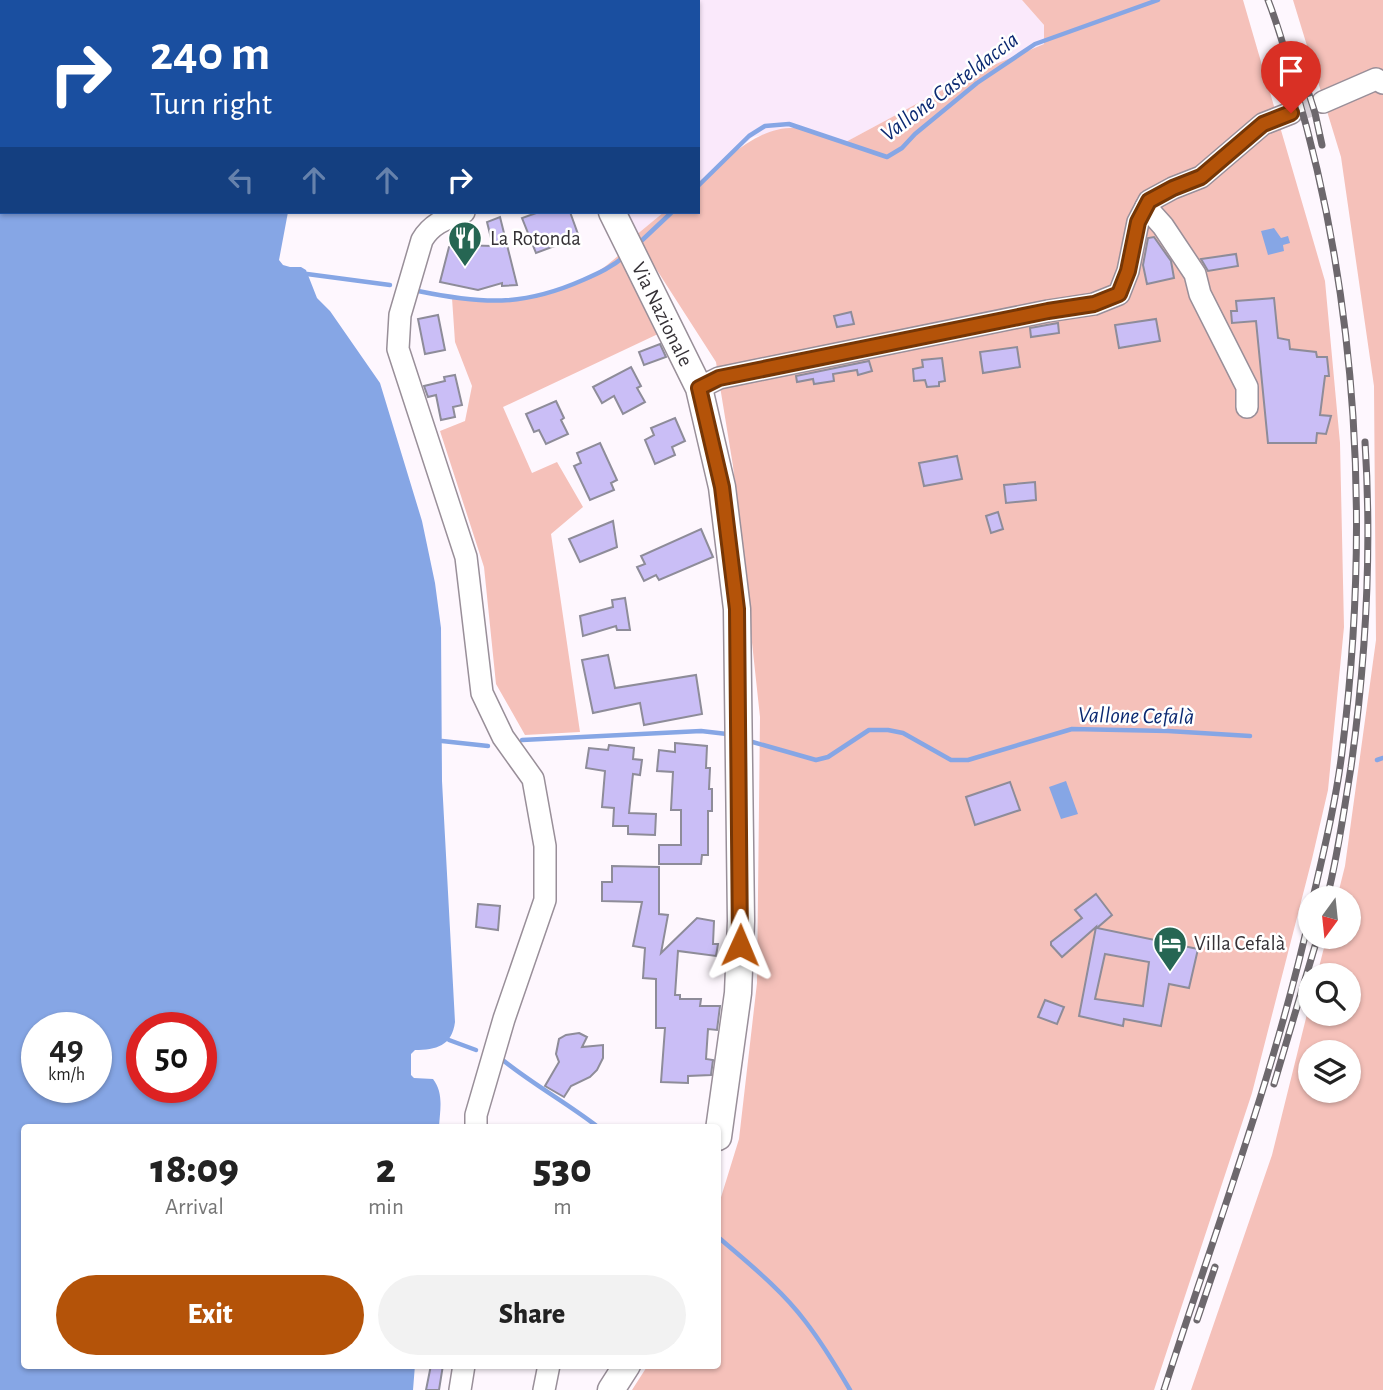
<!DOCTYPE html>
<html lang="en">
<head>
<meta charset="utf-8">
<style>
  body { margin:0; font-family:"Alegreya Sans",sans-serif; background:#f2f2f2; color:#222; height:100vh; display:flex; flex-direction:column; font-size:26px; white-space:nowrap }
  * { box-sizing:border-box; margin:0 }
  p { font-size:23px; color:#767676 }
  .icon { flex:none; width:38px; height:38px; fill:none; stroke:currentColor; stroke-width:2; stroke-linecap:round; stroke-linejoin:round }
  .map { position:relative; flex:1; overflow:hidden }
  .panel { position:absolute; left:21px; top:1124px; width:700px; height:245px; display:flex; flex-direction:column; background:#fff; border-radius:7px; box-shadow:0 2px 5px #0004 }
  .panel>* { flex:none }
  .hud { position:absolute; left:0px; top:0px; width:700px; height:214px; box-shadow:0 2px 5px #0004; background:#1a4fa0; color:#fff; overflow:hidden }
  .needle { width:46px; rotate:195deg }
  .buttons { position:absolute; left:1298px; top:886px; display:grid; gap:14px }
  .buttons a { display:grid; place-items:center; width:63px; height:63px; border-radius:50%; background:#fff; box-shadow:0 2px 5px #0004; font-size:35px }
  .speed { position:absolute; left:21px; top:1012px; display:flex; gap:14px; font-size:35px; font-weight:700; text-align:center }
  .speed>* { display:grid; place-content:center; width:91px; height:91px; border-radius:50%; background:#fff; box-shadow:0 2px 5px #0004; line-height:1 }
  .speed small { font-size:18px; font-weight:400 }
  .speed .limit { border:10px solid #d22; background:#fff; color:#111 }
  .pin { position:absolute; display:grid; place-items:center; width:60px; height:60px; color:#fff; margin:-72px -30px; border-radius:50% 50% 50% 0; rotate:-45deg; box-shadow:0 0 7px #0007 }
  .pin .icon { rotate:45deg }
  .me { position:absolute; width:77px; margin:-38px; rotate:1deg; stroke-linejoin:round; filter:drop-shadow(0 0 5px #0008) }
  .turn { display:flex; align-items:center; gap:24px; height:147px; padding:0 35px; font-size:32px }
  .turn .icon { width:91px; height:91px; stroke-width:2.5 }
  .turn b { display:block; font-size:49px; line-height:60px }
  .lanes { display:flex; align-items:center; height:66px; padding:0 35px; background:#0003; justify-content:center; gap:35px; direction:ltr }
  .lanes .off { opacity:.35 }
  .eta { display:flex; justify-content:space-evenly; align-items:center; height:119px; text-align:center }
  .eta b { font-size:42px; font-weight:800; line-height:49px }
  .cta { display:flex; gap:14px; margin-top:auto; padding:14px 35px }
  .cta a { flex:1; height:80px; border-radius:42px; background:#b45309; color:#fff; font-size:28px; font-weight:800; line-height:80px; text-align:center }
  .cta a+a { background:#f2f2f2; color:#222 }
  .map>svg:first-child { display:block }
</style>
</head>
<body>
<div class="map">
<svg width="1383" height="1390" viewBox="0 0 1383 1390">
  <rect width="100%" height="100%" fill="#fef7fe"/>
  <!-- built -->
  <g fill="#fae9fb">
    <path d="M679,0h343l22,25v19l-72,30 -130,70 -39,-16 -50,9 -55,46v-181h-20z"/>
    <path d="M622,212h42l-29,24z"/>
  </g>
  <!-- green -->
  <g fill="#f5c1ba" fill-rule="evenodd">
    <path d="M1022,0h221l82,281 15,162 4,184 -16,163 -16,69 -60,234 -98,297h-522l16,-25h70v-158l21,-68 18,-156 3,-266 -27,-251 -17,-104 -81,-126 29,-24h34v-29c31,-25 60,-59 103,-55 13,2 28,11 41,16l130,-70 72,-30v-19z"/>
    <path d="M1293,0h90v1390h-192l81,-235 39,-157v15h38v-38h-32l10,-39h22v-38h-12l8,-32 31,-226 -2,-254 -33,-229zM1311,1052h38v38h-38z"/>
    <path d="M619,255l39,79 -155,73 29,66 25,-11 26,45 -32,27 29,198 -55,3 -29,-51 -12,-117 -44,-136 25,-10 7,-35 -17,-44 -3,-44c64,8 118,1 167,-43z"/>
  </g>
  <!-- water -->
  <g fill="#86a6e5" fill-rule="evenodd">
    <path d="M0,0l156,2h-154v210h286l-9,48 4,5 7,2h11l5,3 11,28 13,13 50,72 42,138 13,62 6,45 1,153 13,241c-3,24 -19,28 -40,28l-4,4v21l3,3 19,1c11,14 7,31 6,48h-415v238h391l-2,25h-413zM37,1027h59v60h-59zM142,1027h59v60h-59z"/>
    <path d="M1274,228l7,10 7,-2 2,7 -7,2 1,6 -16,4 -7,-24z"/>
    <path d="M1066,781l12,33 -17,5 -12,-32z"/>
  </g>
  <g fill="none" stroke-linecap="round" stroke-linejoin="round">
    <!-- stream -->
    <g stroke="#86a6e5" stroke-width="4.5">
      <path d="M698,186l51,-50 16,-10 24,-2 98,33 15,-9 13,-14 62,-51 58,-39 123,-44"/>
      <path d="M637,245l35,-33"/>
      <path d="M307,274l83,11"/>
      <path d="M418,291c64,13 104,16 165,-11 16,-7 29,-13 42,-24"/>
      <path d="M522,740l179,-9 26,3"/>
      <path d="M442,741l46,5"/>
      <path d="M749,741l67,19 12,-3 41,-27h19l15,3 48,27h17l104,-31 96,2 82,5"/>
      <path d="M1377,760l6,-2"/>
      <path d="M449,1040l27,10"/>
      <path d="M504,1061c30,24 63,42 94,66"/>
      <path d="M718,1237c30,26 63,52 87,84 17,22 31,45 45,69"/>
    </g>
  </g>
  <!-- building -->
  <g fill="#cabef6" stroke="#8e8c99" stroke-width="2" fill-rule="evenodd">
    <path d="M539,212h31l9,25 -43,16 -14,-35z"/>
    <path d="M500,217l17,68 -15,1v-3l-24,7 -38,-8 9,-35 6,-2 38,1 -6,-24z"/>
    <path d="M1154,237l17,24 3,17 -27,6 -4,-19 5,-27z"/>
    <path d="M1236,254l2,12 -30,5 -7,-12z"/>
    <path d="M1274,298l4,40 11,2 1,9 26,3 1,5h10l2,19h-4l-5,39 11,1 -5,18 -9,-1 -1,10h-48l-12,-122 -24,2 -1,-12h6l-1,-10z"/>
    <path d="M851,312l3,12 -17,3 -3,-11z"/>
    <path d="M438,315l7,35 -20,4 -7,-35z"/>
    <path d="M1156,319l4,22 -41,7 -4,-23z"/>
    <path d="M1058,323l1,10 -28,4 -1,-9z"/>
    <path d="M660,344l6,13 -22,8 -5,-13z"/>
    <path d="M1017,347l3,20 -37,6 -3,-21z"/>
    <path d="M942,358l3,23 -6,1v4l-12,1 -2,-7 -11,1 -1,-12 10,-2 -1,-7z"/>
    <path d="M869,361l3,10 -14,4 -1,-5 -24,4 1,7 -20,3 -1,-5 -16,3 -1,-6z"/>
    <path d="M631,367l10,19 -4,2 8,14 -22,12 -9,-18 -12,7 -9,-16z"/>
    <path d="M455,375l7,30 -9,2 2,10 -14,3 -5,-25 -8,2 -4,-11 21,-5 -1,-4z"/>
    <path d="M556,401l8,17 -3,2 7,14 -22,10 -7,-14 -5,2 -8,-18z"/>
    <path d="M675,418l10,23 -13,6 3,8 -20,9 -10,-24 9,-5 -3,-7z"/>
    <path d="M600,443l17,37 -6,3 3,7 -24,10 -16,-34 7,-3 -4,-10z"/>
    <path d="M957,456l5,23 -38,7 -5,-23z"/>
    <path d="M1035,482l1,18 -30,3 -2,-18z"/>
    <path d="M998,512l5,17 -12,4 -5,-17z"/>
    <path d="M613,521l4,26 -37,15 -11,-23z"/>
    <path d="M701,529l12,28 -54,23 -3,-5 -12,6 -7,-14 8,-3 -4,-8z"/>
    <path d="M625,598l5,32h-13l-1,-4 -33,10 -3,-20 33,-9 -1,-7z"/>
    <path d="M608,655l7,33 81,-13 6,39 -58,11 -4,-22 -47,10 -11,-53z"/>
    <path d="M675,743l32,3 -1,22h4l-1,21h3v22h-4v44h-6l-1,9h-42v-19h22v-35h-10l2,-38 -16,-1 2,-21 16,2z"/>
    <path d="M609,745l25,3 -1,11 9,1 -2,15 -7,-1 -4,39 27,1 -1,21 -27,-1v-8h-15l1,-18 -12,-1 3,-36 -19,-3 3,-20 19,2z"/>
    <path d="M1010,782l10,28 -45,15 -9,-28z"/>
    <path d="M612,866l47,1v47l9,1 -7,38 36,-35 17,3 -1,23h5l-2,12 -38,-5 -3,44h5v4h21l-1,7h20l-3,24 -9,-1 -2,30 7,1 -2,15 -23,1v7l-27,-1 4,-54h-9v-49l-13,-1 2,-30 -12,-2 9,-44 -40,-1v-19h10z"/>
    <path d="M1096,894l16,21 -15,13 101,21 -9,39 -20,-4 -8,42 -37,-7 -1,7 -44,-10 17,-89 -34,30 -11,-12v-3l31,-24 -7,-8zM1105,954l44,8 -6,44 -48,-7z"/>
    <path d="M478,904l22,2 -2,24 -22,-3z"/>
    <path d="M1045,1000l19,7 -7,17 -19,-7z"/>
    <path d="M579,1033l8,4 -5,10 21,-2v13l-6,12 -7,7 -19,9 -7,11 -19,-11 14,-24 -3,-8 3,-15 7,-4z"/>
    <path d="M431,1365h12l-4,25h-13z"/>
  </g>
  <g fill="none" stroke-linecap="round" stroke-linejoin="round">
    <!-- minor-tunnel -->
    <path stroke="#d6cfd6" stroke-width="21" stroke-dasharray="21 10" stroke-linecap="butt" d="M1291,113l32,-11"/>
    <!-- minor casing -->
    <g stroke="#998f99" stroke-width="24">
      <g id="minor">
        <path d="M667,2v-2"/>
        <path d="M1323,102l53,-23 7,4"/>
        <path d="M1146,207l17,19 32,48 5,20 47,93v20"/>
        <path d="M464,212c-18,7 -32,11 -42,28l-22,75 -2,34 68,208 16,136 21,44 30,42 12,67v54l-41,119 -28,96v12"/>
        <path d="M699,388l20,-10 329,-67 46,-7 25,-10 9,-23 10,-49 11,-21 24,-13 28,-11 62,-53 28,-11"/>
        <path d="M460,1390l4,-25"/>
        <path d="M544,1390l5,-25"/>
      </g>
    </g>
    <!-- major casing -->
    <g stroke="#998f99" stroke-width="29">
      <g id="major">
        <path d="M516,0v2"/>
        <path id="s1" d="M612,212l87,176 23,99 15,122 4,312 -3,72 -20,144"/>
        <path d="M611,1390l16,-25"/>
      </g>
    </g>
    <!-- minor -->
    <use href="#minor" stroke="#fff" stroke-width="21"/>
    <!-- major -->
    <use href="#major" stroke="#fff" stroke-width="26"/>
    <!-- rail casing -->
    <g stroke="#6d686d" stroke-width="7">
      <g id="rail">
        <path d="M1268,0c11,28 19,57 27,86 64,215 75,444 47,666 -6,49 -18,98 -29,146"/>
        <path d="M1294,47l21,66 7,32"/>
        <path d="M1327,898c11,-43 17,-88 24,-131 15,-108 21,-216 14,-325"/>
        <path d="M1274,1084l44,-148"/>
        <path d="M1197,1320l18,-53"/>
        <path d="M1164,1390c51,-159 111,-317 147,-480"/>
      </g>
    </g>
    <!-- rail -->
    <use href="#rail" stroke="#fff" stroke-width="4.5" stroke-dasharray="13" stroke-linecap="butt"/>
  </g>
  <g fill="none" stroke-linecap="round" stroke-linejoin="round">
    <!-- route casing -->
    <g stroke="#753606" stroke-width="18">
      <path id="route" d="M740,945l-3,-336 -15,-122 -23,-99 20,-10 329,-67 46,-7 25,-10 9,-23 10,-49 11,-21 24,-13 28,-11 62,-53 28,-11"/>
    </g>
    <!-- route -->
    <use href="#route" stroke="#b45309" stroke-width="12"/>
  </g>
  <!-- icons -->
  <defs>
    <g id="restaurant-pin" transform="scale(1.75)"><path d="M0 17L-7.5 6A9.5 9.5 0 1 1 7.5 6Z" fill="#266653" stroke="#fff"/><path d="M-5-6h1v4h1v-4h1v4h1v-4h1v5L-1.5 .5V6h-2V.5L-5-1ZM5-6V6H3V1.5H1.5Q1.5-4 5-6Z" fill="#fff"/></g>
    <g id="hotel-pin" transform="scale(1.75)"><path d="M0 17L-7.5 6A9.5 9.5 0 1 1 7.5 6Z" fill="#266653" stroke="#fff"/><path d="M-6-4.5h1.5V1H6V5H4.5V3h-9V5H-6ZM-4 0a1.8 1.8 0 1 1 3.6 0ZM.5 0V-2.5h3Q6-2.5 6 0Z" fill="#fff"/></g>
  </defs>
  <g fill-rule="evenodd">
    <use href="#restaurant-pin" x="465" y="238"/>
    <use href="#hotel-pin" x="1170" y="943"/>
  </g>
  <g text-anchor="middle" stroke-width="5" stroke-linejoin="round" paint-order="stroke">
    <!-- poi labels -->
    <g font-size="21" fill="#353136" stroke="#fff" text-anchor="start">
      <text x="490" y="245">La Rotonda</text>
      <text x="1194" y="950">Villa Cefalà</text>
    </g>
    <!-- street labels -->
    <g font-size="21" fill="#353136" stroke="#fff">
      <text dy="7" stroke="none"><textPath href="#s1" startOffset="114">Via Nazionale</textPath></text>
    </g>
    <!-- water labels -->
    <g font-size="23" font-style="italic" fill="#0b2971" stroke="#fff">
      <text transform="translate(949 86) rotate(-37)" y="8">Vallone Casteldaccia</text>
      <text transform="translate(1136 715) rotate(1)" y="8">Vallone Cefalà</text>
    </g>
  </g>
</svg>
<div class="buttons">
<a><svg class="needle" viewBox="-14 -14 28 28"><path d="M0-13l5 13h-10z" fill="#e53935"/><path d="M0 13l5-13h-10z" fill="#767676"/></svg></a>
<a><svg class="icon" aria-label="search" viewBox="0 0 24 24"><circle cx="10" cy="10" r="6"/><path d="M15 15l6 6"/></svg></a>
<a><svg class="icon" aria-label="layers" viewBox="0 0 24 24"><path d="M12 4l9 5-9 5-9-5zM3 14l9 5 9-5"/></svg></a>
</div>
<div class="speed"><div>49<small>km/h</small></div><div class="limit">50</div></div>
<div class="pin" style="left:1291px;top:113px;background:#d93025"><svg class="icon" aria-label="arrive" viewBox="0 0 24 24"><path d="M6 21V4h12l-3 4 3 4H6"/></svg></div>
<svg class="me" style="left:740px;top:945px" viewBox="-20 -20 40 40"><path d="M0-17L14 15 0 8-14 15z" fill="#b45309" stroke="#fff" stroke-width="4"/></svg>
<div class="hud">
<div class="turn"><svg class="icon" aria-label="right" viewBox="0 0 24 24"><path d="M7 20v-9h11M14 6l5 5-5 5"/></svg><div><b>240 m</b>Turn right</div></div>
<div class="lanes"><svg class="icon off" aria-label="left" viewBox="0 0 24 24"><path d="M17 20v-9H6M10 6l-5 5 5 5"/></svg><svg class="icon off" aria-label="ahead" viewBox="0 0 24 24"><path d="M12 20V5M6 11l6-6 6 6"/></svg><svg class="icon off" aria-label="ahead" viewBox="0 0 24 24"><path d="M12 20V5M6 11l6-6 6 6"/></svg><svg class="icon" aria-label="right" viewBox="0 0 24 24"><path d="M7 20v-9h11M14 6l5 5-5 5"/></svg></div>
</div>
<section class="panel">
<div class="eta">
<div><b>18:09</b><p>Arrival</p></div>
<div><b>2</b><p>min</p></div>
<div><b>530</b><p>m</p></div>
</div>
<div class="cta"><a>Exit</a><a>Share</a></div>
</section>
</div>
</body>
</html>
